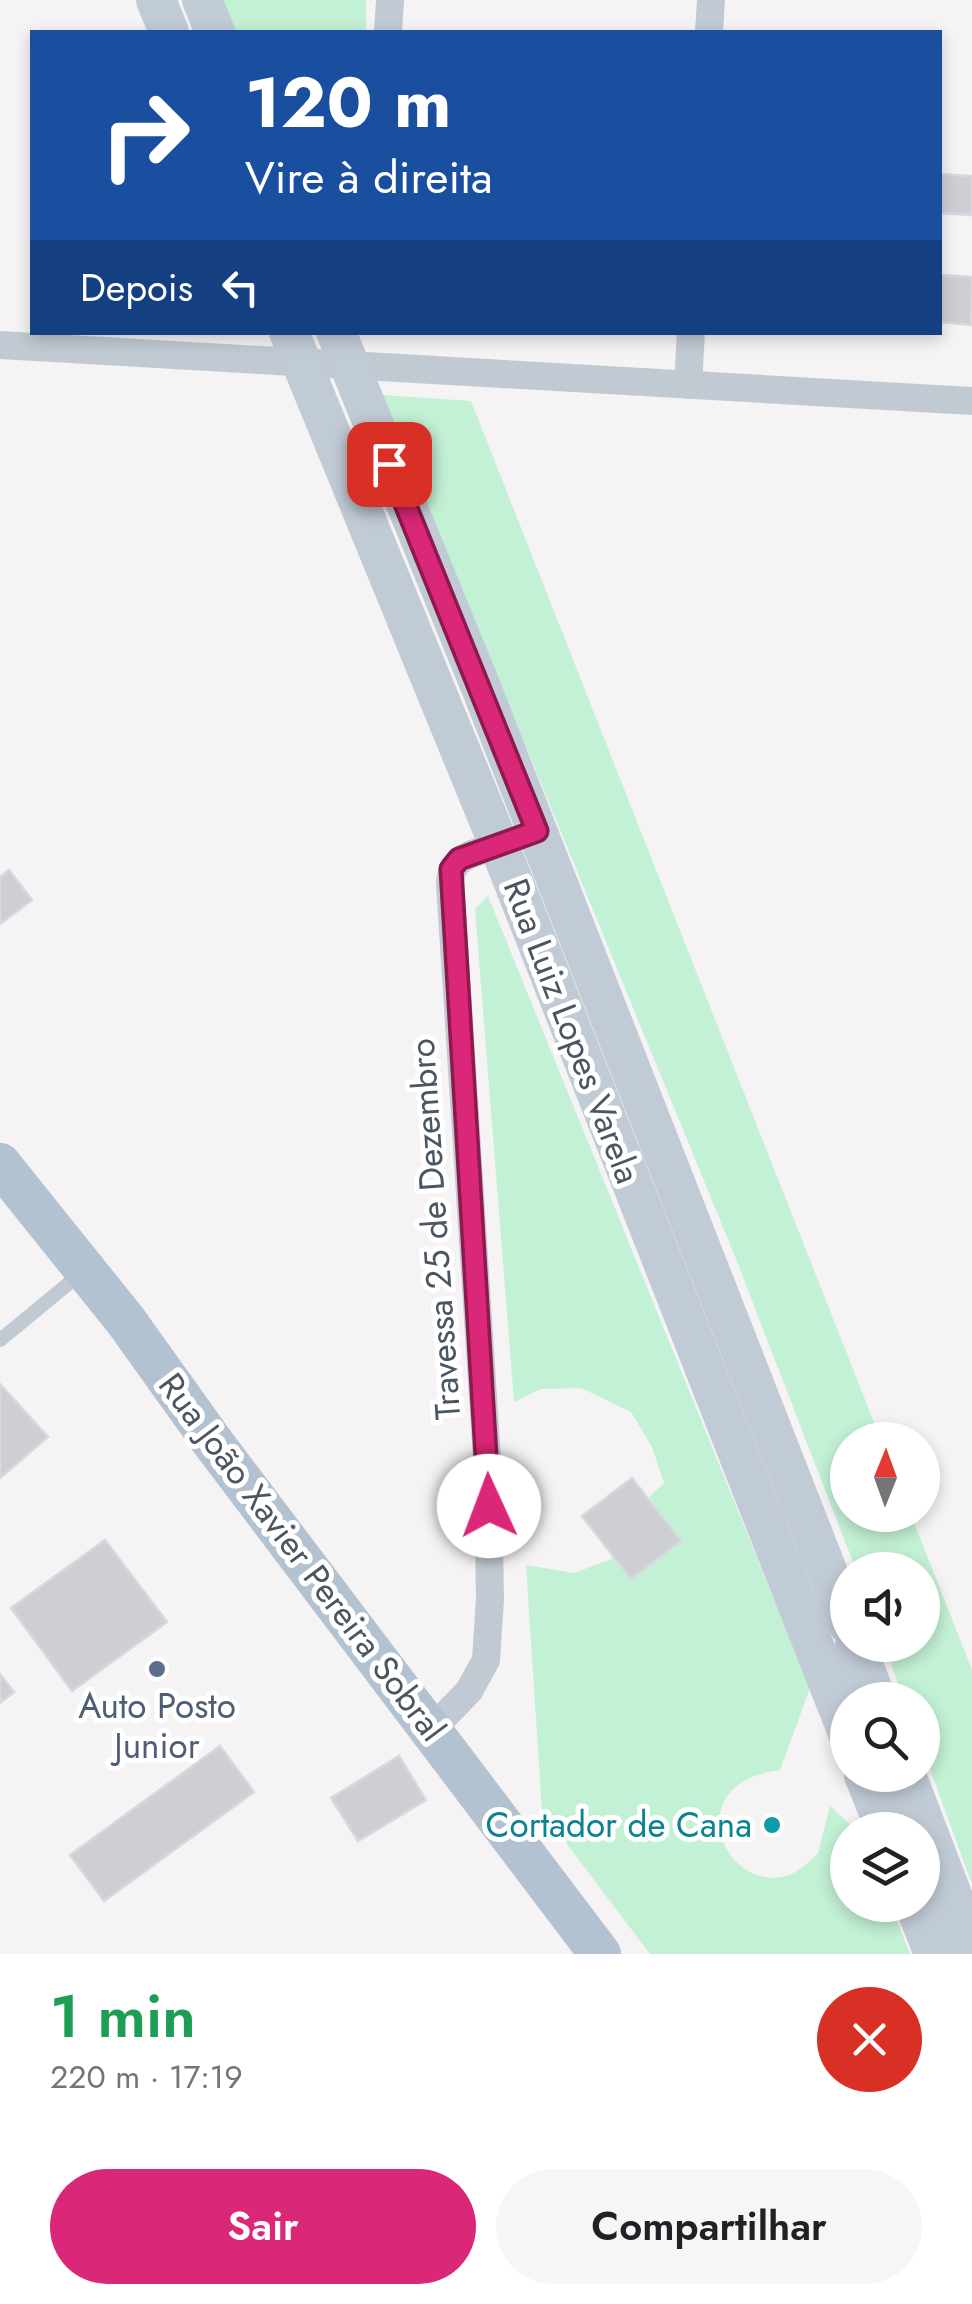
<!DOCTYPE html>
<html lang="pt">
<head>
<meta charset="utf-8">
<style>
  body { margin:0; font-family:Jost,sans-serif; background:#f6f6f6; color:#202124; height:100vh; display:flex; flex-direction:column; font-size:38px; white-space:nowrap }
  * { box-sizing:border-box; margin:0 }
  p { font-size:32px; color:#757577 }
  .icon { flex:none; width:55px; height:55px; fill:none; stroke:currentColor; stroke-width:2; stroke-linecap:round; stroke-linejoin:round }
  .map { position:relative; height:1954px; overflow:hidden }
  .side { display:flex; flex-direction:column; background:#fff; flex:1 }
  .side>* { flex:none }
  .top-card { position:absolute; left:30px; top:30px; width:912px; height:305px; border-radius:0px; box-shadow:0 5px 15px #0003; background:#1a4fa0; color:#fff; overflow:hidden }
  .needle { width:65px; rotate:1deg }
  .tools { position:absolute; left:830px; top:1422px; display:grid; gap:20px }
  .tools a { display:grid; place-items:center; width:110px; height:110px; border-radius:50%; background:#fff; box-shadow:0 5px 15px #0003; font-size:50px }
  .pin { position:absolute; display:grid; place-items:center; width:85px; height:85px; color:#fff; margin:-42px; border-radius:20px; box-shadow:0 5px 15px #0006 }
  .me { position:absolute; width:110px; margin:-55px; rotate:358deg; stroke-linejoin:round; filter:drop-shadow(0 0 8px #0008) }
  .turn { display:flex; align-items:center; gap:35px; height:210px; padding:0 50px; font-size:45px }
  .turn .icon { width:130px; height:130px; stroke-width:2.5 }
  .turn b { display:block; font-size:70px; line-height:85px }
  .then { display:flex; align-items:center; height:95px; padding:0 50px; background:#0003; gap:20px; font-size:38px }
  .round { display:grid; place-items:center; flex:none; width:105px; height:105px; border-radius:52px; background:#f6f6f6 }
  .head { display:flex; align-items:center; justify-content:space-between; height:170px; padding:0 50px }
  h1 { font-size:60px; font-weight:600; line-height:75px; color:#1e9e55 }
  .button { display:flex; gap:20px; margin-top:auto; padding:20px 50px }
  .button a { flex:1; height:115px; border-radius:60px; background:#db2777; color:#fff; font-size:40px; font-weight:600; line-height:115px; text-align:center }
  .button a+a { background:#f6f6f6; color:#202124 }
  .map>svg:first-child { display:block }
</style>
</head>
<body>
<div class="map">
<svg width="972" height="1954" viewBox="0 0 972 1954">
  <rect width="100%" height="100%" fill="#f5f3f3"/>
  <!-- green -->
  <g fill="#c3f1d5">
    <path d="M222,0h144v32h-131z"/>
    <path d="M382,395l89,6 410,1039h-33v75h63l61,155v214l-49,-134 -1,-50h-18l-20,-55h38v-75h-66l-120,-311z"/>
    <path d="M488,896l322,792 -30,82c-103,13 -57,123 6,106 12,-3 24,-15 32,-23l12,-47 26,24h-8v75h43l19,49h-260l-108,-143 -16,-246 48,8 40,-15 17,21 50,-38 -32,-44 15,-14 -12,-36 -21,-35 -50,-24 -40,1 -27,13 -39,-493z"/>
  </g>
  <!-- building -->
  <g fill="#cdcfd5" stroke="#d7d9de" stroke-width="2.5">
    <path d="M940,174l32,2v39l-32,-2z"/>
    <path d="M940,275l32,2 -1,48 -31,-3z"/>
    <path d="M9,870l23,30 -32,24v-47z"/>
    <path d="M0,1384l48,53 -48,41z"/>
    <path d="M632,1478l49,63 -50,38 -49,-63z"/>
    <path d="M105,1540l62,82 -95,69 -61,-83z"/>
    <path d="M0,1674l14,18 -14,11z"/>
    <path d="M220,1746l34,46 -150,109 -34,-46z"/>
    <path d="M399,1756l27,44 -68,41 -27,-43z"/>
  </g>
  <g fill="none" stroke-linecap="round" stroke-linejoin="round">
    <!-- service -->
    <path stroke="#c1cad2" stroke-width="14" d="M0,1340l80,-66"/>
    <!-- minor -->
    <g stroke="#c1cad2" stroke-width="28">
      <path d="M388,32l2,-32"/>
      <path d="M709,32l2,-32"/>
      <path d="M0,345l972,56"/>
      <path d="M688,385l3,-53"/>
      <path d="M431,1730l38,-39 17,-31 4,-61 -2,-124 -38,-592c1,-28 26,-30 49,-38"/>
    </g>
    <!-- secondary -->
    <g stroke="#c1cbd6" stroke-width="40">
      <path d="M156,0l13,32"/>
      <path d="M202,0l13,32"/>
      <path d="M289,332l210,513 349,888"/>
      <path d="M336,332l146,358 366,934"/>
      <path d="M855,1645l22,55"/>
      <path d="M864,1775l22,55"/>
      <path d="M906,1775l66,172"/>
      <path d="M915,1905l19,49"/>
    </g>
    <!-- primary -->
    <path stroke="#b3c2d1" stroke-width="42" d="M0,1164l126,157 88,123 386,510"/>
  </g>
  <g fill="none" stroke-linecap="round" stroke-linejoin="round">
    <!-- route casing -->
    <g stroke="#8e194d" stroke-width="25">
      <path id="route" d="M389,464l148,367 -78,28 -8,10 38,637"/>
    </g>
    <!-- route -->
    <use href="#route" stroke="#db2777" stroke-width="18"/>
  </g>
  <!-- markers -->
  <circle fill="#5c6f8a" stroke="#fff" stroke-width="4" cx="157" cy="1669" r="10"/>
  <circle fill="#0f9aa8" stroke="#fff" stroke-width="4" cx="772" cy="1825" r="10"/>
  <g text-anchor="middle" stroke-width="10" stroke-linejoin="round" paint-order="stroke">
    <!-- street labels -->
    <g font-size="35" fill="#4a5661" stroke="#fff">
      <text transform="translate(572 1031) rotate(69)" y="12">Rua Luiz Lopes Varela</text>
      <text transform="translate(435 1229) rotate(-94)" y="12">Travessa 25 de Dezembro</text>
      <text transform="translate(302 1557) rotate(53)" y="12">Rua João Xavier Pereira Sobral</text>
    </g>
    <!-- service labels -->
    <g font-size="35" fill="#4e5e75" stroke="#fff">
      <text x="157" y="1718">Auto Posto<tspan x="157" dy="40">Junior</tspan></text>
    </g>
    <!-- culture labels -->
    <g font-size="35" fill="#0d838f" stroke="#fff" text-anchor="end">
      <text x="752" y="1837">Cortador de Cana</text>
    </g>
  </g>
</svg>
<div class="tools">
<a><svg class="needle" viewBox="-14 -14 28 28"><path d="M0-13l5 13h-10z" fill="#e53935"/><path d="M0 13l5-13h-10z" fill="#757577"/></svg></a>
<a><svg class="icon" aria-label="sound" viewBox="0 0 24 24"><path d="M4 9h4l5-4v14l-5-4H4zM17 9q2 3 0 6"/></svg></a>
<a><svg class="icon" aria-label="search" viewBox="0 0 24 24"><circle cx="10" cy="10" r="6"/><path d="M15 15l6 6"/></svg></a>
<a><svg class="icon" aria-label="layers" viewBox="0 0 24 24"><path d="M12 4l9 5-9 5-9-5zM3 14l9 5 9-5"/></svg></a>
</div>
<div class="pin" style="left:389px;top:464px;background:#d93025"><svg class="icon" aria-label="arrive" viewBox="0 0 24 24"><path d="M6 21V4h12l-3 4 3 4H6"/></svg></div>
<svg class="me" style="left:489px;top:1506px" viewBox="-20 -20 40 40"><circle r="19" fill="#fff"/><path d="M0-13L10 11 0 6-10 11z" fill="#db2777"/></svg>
<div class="top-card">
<div class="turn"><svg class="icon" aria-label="right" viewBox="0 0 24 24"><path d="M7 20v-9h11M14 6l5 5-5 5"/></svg><div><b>120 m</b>Vire à direita</div></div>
<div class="then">Depois<svg class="icon" aria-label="left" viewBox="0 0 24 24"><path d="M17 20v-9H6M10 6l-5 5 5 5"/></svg></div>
</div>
</div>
<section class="side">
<div class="head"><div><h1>1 min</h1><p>220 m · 17:19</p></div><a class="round" style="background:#d93025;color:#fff"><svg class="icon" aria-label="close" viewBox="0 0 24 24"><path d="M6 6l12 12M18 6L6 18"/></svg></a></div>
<div class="button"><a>Sair</a><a>Compartilhar</a></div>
</section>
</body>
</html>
